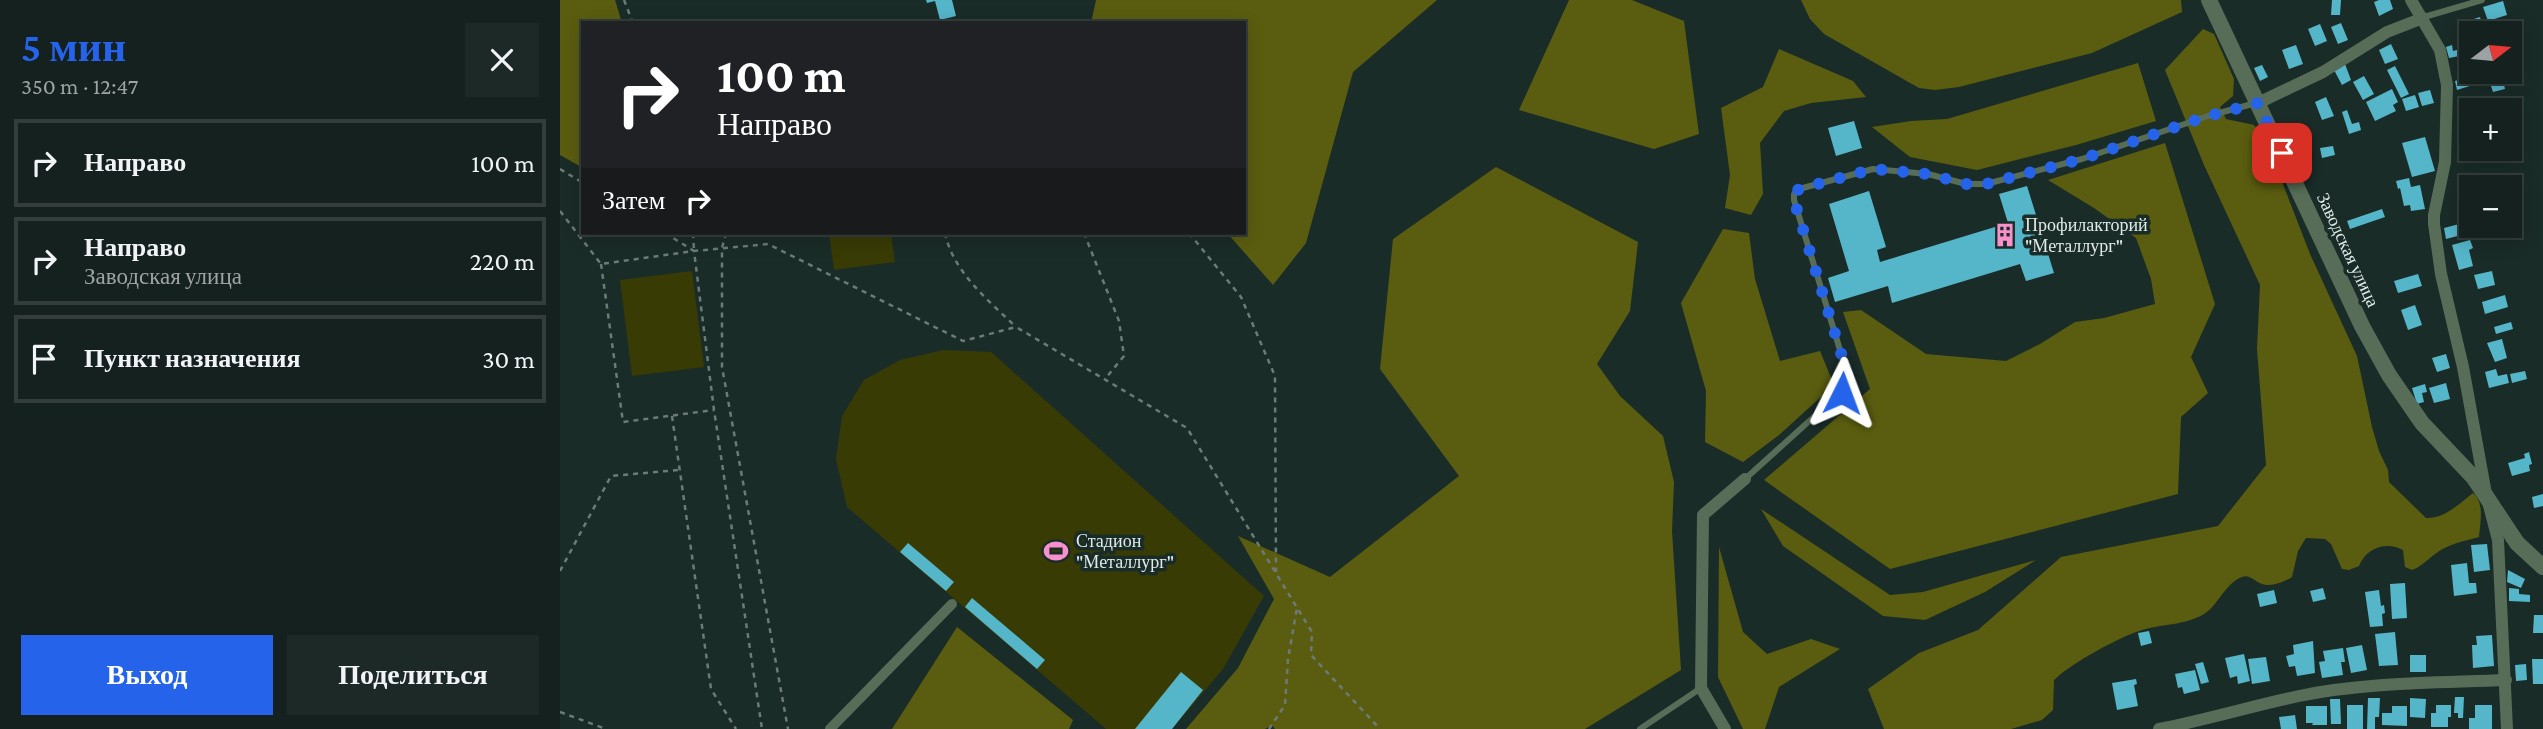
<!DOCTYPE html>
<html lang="ru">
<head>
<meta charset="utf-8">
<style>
  body { margin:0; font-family:"Crimson Pro",serif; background:#1d2927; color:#f1f3f6; height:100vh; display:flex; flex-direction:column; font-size:26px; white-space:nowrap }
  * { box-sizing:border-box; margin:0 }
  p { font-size:23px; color:#9da3a4 }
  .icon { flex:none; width:38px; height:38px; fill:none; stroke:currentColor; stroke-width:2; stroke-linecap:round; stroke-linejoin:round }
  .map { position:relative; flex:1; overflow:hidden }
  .details { display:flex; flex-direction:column; background:#14211e; width:560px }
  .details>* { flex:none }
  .guide { position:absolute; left:21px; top:21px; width:665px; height:214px; border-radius:0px; box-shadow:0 4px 18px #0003,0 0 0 2px #333e3c; background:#202124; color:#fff; overflow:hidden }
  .needle { width:46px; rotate:74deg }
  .tools { position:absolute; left:1899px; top:21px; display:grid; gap:14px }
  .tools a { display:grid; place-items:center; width:63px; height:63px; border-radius:0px; background:#14211e; box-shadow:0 4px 18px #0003,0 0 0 2px #333e3c; font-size:35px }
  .pin { position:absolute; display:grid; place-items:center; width:60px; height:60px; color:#fff; margin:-30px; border-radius:14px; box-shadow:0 4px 10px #0006 }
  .me { position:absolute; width:77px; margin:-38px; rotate:3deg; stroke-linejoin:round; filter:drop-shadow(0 0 5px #0008) }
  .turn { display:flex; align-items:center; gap:24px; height:147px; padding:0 21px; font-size:32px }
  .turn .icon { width:91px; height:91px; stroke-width:2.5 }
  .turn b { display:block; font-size:49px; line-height:60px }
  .then { display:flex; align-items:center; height:66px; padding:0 21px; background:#0003; gap:14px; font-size:26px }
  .round { display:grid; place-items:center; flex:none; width:74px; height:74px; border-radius:0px; background:#1d2927 }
  .summary { display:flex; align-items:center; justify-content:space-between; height:119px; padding:0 21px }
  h1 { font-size:42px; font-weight:600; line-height:52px; color:#2563eb }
  .action { display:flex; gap:14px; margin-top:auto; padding:14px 21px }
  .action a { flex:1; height:80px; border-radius:0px; background:#2563eb; color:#fff; font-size:28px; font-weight:600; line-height:80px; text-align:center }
  .action a+a { background:#1d2927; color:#f1f3f6 }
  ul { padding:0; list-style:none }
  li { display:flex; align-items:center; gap:21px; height:88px; margin:0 14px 10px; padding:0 7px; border:4px solid #333e3c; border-radius:0px }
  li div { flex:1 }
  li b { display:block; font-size:26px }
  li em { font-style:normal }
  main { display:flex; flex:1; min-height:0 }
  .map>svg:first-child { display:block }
</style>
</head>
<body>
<main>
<section class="details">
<div class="summary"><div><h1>5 мин</h1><p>350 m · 12:47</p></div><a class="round"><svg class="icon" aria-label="close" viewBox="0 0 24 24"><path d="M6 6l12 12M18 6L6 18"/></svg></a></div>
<ul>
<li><svg class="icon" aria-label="right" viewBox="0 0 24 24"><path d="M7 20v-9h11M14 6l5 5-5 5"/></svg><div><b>Направо</b></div><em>100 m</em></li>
<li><svg class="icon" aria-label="right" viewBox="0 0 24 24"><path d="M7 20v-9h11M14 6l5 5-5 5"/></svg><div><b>Направо</b><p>Заводская улица</p></div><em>220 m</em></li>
<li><svg class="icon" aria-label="arrive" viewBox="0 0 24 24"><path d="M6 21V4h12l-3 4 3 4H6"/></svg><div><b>Пункт назначения</b></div><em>30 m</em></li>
</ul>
<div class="action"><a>Выход</a><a>Поделиться</a></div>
</section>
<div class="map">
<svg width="1983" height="729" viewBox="0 0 1983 729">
  <rect width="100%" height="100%" fill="#1a2c28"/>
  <!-- green -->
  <g fill="#393b05">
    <path d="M269,233h62l4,29 -61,8z"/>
    <path d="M132,271l12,96 -72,9 -12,-96z"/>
    <path d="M383,350l48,2 273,244 -41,73 -51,60h-66l-259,-222 -11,-48 6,-43 22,-36 36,-20z"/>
  </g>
  <!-- forest -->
  <g fill="#5a5d0f">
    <path d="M0,0h55l7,23h-39v145l-23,-13z"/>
    <path d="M536,0h341l-84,72 -47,171 -33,42 -46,-52h17v-210h-153z"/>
    <path d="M1009,0h63l52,21 15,113 -45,15 -135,-39z"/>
    <path d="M1241,0h380l1,12 -90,41 -133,34 -24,3 -16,-2 -95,-54 -14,-15z"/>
    <path d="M1643,29l11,5 20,45 -1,17 -13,11 6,12 28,6 13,18 43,111 47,102 15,71 7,24 9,19 1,12 37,36c18,1 33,-14 47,-25 12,10 7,30 6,44 -15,4 -31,7 -44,17 -8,6 -13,12 -23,16l-7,-3 -2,-17c-17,-9 -37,-2 -44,16l-10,4 -7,-1 -11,-25 -6,-5 -19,-1 -8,13 -6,26c-8,5 -21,10 -30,7 -7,-2 -12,-10 -20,-7 -17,6 -24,29 -38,37 -18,11 -42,10 -62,16 -23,7 -72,34 -88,50l-1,30 -11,10 -31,9h-127l-16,-40 51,-36 59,-23 83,-73 157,-31 48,-61 -9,-116 3,-64 -56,-120 -39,-95z"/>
    <path d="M1219,49l74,32 13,16 -55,6 -27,8 -24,32 3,51 -12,21 -26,-7 5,-33 -9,-67 42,-21z"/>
    <path d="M1578,63l18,58 -80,24 -99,25 -67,-13 -38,-30 39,-6 36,-2z"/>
    <path d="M1605,143l50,161 -24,53 17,36 -27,24 -3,77 -288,75 -126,-89 106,-91 -27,-77 18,-2 65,44 80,7 34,-17 35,-22 29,-4 51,-14 -4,-25 -15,-41 -42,-30 -46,-28z"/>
    <path d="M936,167l142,75 -8,69 -33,53 23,32 43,40 11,46 -2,49 9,139 -96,59h-310l-3,-4 -7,4h-79l52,-61 36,-69 -36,-63 92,41 129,-101 -79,-107 13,-130z"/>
    <path d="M1163,229l26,4 6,46 25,82 40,-10 14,34 -55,50 -36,27 -38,-20 1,-51 -25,-88z"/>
    <path d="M1201,509l129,86 33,-3 113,-32 -51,32 -60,28 -42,-4 -100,-70z"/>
    <path d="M1159,547l24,85 24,22 44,-15 29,10 -61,38 -14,42h-22l-25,-52z"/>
    <path d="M397,627l116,93 -4,9h-177z"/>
  </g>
  <!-- building -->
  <g fill="#55b6c9">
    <path d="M366,0h26l4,16 -16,4 -5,-19 -8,2z"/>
    <path d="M1772,0h9l-1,15h-9z"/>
    <path d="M1819,0h11l3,9 -14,7 -5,-14z"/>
    <path d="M1943,1l4,14 -19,6 -5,-14z"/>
    <path d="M1920,17l4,15 -13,1v3l-8,3 -5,-15z"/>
    <path d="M1781,23l7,17 -10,4 -7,-17z"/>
    <path d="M1760,24l7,17 -12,5 -7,-17z"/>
    <path d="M1831,44l7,15 -13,5 -6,-14z"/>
    <path d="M1736,45l7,19 -14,5 -7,-19z"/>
    <path d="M1892,45l1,6 15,-4 2,7 -21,4 -3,-11z"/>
    <path d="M1959,48l4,17 -13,3v-17z"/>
    <path d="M1785,64l6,16 -9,5 -8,-15z"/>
    <path d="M1702,65l6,12 -8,4 -6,-13z"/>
    <path d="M1835,66l14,28 -8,4 -14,-28z"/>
    <path d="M1804,76l10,18 -11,6 -10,-18z"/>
    <path d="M1909,77l4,8 -16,5 -2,-9z"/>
    <path d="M1943,80l2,9 -12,3 -3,-9z"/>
    <path d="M1832,89l6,13 -5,3 3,6 -21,10 -9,-19z"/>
    <path d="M1870,90l4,13 -12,3 -4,-13z"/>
    <path d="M1855,95l4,12 -13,4 -4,-12z"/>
    <path d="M1766,97l8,19 -12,4 -7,-18z"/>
    <path d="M1787,110l5,14 7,-2 2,8 -12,4 -7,-22z"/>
    <path d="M1294,121l8,27 -26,8 -8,-28z"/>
    <path d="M1865,137l10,34 -23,6 -10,-34z"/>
    <path d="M1773,146l2,9 -13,3 -2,-10z"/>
    <path d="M1849,178l2,9 9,-2 5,24 -14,2 -1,-6 -6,1 -4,-18 -2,1 -2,-8z"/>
    <path d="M1467,186l27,87 -28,8 -6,-17 -128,39 -4,-17 -53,16 -7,-24 21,-7 -20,-67 40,-13 17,56 -9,3 3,12 128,-39 -9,-29z"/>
    <path d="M1822,209l3,8 -35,12 -3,-8z"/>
    <path d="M1911,221v5h12l1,3 -38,10 -2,-11z"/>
    <path d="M1910,240l3,8 -4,2 4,16 -14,4 -7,-25z"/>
    <path d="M1932,271l3,14 -17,4 -4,-14z"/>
    <path d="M1858,274l4,12 -24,7 -4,-12z"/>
    <path d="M1807,286l5,13 -9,3 -5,-12z"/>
    <path d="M1945,295l3,12 -23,7 -3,-12z"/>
    <path d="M1855,305l7,20 -14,5 -7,-20z"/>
    <path d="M1951,322l2,7 -17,5 -2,-7z"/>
    <path d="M1942,339l5,19 -12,4 -8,-19z"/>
    <path d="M1886,354l4,14 -13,4 -5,-14z"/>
    <path d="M1936,369l2,7 9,-2 2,9 -20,5 -4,-16z"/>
    <path d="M1965,371l2,8 -15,4 -2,-9z"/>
    <path d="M1886,383l4,16 -16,4 -5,-15z"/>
    <path d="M1865,384l2,8 -5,1 2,9 -7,2 -5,-16z"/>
    <path d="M1969,452l3,12 -3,1 1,6 -18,5 -4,-13 17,-5 -1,-4z"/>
    <path d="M1983,494v12l-9,2 -2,-11z"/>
    <path d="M348,543l46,39 -8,9 -46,-39z"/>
    <path d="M1927,544l3,26 -16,2 -3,-27z"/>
    <path d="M1907,563l2,20h7l1,10 -23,3 -3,-31z"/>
    <path d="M1948,570l17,9 -4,9 -14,-6z"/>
    <path d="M1845,583l2,35 -15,1 -2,-35z"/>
    <path d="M1763,588l3,11 -13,3 -3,-11z"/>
    <path d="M1949,588l10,1v5l11,1v7l-21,-1z"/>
    <path d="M1714,590l3,13 -17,4 -3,-13z"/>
    <path d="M1819,590l2,16 3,-1 1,8 -3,1 1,12 -13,1 -5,-35z"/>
    <path d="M412,598l73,62 -8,9 -72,-62z"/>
    <path d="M1974,615h9v18h-10z"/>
    <path d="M1589,631l3,12 -11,3 -3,-13z"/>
    <path d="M1835,632l3,33 -19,1 -4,-32z"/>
    <path d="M1932,635l2,31 -21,2 -1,-23h5l-1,-9z"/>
    <path d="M1753,641l2,32 -18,3 -2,-10 -6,1 -3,-11 8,-2 -1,-9z"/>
    <path d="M1802,645l5,25 -16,3 -5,-25z"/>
    <path d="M1783,648l2,14h-4l2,13 -21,3 -3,-16 6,-1 -2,-10z"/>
    <path d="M1684,654l6,27 -12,3 -1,-8 -7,2 -5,-20z"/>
    <rect x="1850" y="655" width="16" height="17"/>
    <path d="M1706,657l4,24 -18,3 -4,-25z"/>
    <path d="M1972,659h11v25h-10z"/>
    <path d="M1643,662l6,20 -8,2 -6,-20z"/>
    <path d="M1966,664l1,16 -11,1 -1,-16z"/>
    <path d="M1635,670l5,20 -16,4 -2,-7 -4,1 -3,-14z"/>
    <path d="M621,672l22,18 -31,39h-37z"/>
    <path d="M1576,679l1,5 -3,1 4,21 -21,4 -5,-27z"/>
    <path d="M1895,697h9l-1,21h-5v-5h-4z"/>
    <path d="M1808,698h12l-1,19h-4v12h-8z"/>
    <path d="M1850,698l16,1 -1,19 -15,-1z"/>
    <path d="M1770,699h10l1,25h-10z"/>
    <rect x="1787" y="705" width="16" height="24"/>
    <path d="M1876,705h15v12h-3v10h-17v-14h5z"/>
    <path d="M1915,705h17v24h-23v-11h6z"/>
    <path d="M1746,706h21v19h-15l1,-2h-7z"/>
    <path d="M1832,706h15v20l-25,-1v-12h10z"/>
    <path d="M1735,715l2,14h-16l-2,-12z"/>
  </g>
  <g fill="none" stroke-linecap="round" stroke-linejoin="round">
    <!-- path -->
    <g stroke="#6c7b77" stroke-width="2.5" stroke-dasharray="5 5" stroke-linecap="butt">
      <path d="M64,0l9,23"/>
      <path d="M0,169l23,14"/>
      <path d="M0,211l41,53 93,-13 74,-7 195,97 53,-14 171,101 125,204 -1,23 69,74"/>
      <path d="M105,233l29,18 20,159 48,319"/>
      <path d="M133,233l1,17"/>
      <path d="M166,233l-4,15v119l66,362"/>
      <path d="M385,233c8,39 43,67 71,94"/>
      <path d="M524,233l35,88 5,35 -19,23"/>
      <path d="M629,233l52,64 34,79 1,196"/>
      <path d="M41,264l22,158 91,-12"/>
      <path d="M112,416l39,273 25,40"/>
      <path d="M0,571l51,-95 67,-6"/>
      <path d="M0,712l46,17"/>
      <path d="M709,729l16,-24 3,-46 9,-51"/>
    </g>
    <!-- service -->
    <g stroke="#576d57" stroke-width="6">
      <path d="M1864,17l58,-17"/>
      <path d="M1185,479l103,-93v-10l-54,-176v-6l5,-5 74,-20 55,5 38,10h20l96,-25 126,-43 48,-13"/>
      <path d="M1080,729l61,-41"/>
    </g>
    <!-- pedestrian -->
    <path stroke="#576d57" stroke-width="10" d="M270,729l122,-125"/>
    <!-- minor -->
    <g stroke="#576d57" stroke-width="12">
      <path d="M1851,0l29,50 7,35 -2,77 -11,53v9l7,50 22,93 23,127 12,46 9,189"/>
      <path d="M1698,103l65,-31 64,-40 36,-14"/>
      <path d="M1165,729l-24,-41 2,-173 42,-36"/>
      <path d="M1599,729c47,-9 93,-23 140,-33 68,-14 138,-13 207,-16"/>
    </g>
    <!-- tertiary -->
    <path stroke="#576d57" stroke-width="16" d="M1649,0l153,326 27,49 33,48 52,55 43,65 26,24"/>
  </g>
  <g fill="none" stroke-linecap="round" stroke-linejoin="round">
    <!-- route -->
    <path stroke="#2563eb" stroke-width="12" stroke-dasharray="0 21.6" d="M1282,393l7,-7 -1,-10 -54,-176v-6l5,-5 74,-20 55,5 38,10h20l96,-25 126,-43 50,-13 24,50"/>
  </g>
  <!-- icons -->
  <defs>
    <g id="building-bare" transform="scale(1.89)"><path d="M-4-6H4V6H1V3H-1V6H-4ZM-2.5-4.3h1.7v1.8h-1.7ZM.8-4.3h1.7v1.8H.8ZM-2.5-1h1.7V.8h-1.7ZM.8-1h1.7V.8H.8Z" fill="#f890cb" stroke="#1a2c28" stroke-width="2.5" paint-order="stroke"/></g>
    <g id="stadium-bare" transform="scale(1.89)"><path d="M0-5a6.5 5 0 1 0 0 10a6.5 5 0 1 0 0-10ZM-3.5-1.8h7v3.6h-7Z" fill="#f890cb" stroke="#1a2c28" stroke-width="2.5" paint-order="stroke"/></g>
  </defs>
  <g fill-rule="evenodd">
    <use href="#building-bare" x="1445" y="235"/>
    <use href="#stadium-bare" x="496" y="551"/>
  </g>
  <g text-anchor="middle" stroke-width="7" stroke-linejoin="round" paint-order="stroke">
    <!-- poi labels -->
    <g font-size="18" fill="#dfeae7" stroke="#1a2c28" text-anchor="start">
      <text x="1465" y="231">Профилакторий<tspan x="1465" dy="21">"Металлург"</tspan></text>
      <text x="516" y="547">Стадион<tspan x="516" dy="21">"Металлург"</tspan></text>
    </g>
    <!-- street labels -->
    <g font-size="18" fill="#dfeae7" stroke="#1a2c28">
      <text transform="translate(1788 250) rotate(65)" y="6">Заводская улица</text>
    </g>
  </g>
</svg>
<div class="tools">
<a><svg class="needle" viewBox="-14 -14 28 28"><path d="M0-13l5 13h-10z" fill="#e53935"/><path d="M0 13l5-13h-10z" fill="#9da3a4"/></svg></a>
<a>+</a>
<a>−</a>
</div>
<div class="pin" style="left:1722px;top:153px;background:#d93025"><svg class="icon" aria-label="arrive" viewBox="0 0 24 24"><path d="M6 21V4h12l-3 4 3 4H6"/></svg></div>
<svg class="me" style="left:1282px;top:393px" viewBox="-20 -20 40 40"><path d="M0-17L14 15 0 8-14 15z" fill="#2563eb" stroke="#fff" stroke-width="4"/></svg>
<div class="guide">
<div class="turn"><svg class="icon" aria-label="right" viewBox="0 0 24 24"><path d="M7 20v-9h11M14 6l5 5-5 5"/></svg><div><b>100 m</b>Направо</div></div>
<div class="then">Затем<svg class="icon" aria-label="right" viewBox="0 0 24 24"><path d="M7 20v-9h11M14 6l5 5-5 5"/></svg></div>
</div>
</div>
</main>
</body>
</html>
